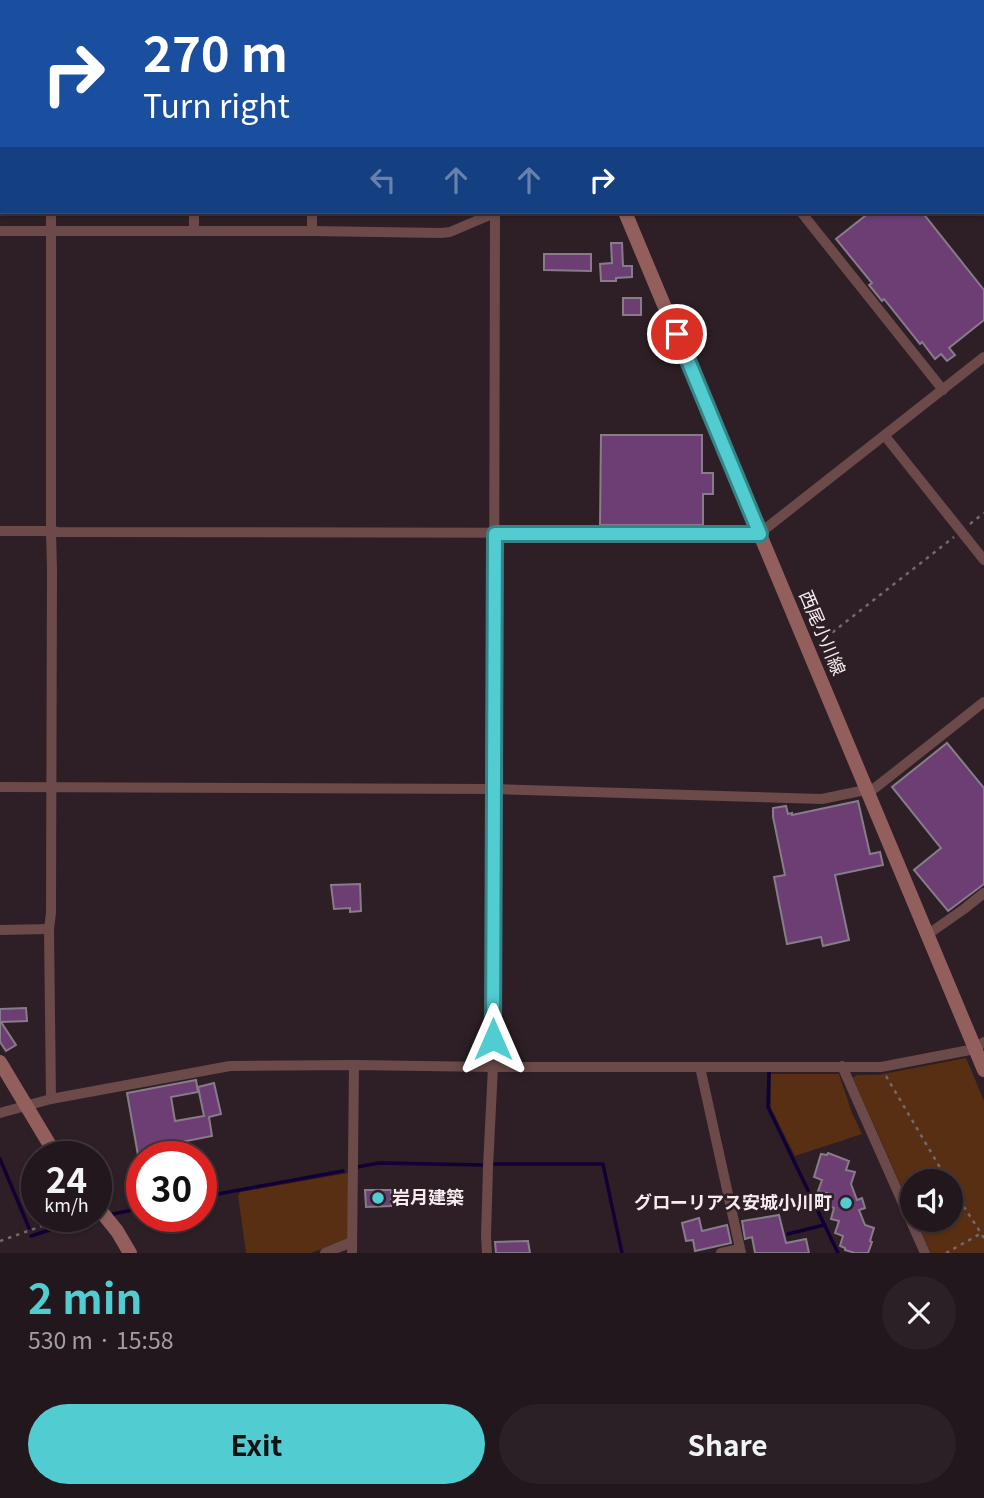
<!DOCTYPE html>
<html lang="en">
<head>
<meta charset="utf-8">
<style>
  body { margin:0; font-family:Georgia,"Noto Sans JP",serif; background:#2a2025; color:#f1f3f6; height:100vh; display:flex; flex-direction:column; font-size:26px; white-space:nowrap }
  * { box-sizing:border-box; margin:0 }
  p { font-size:23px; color:#a29fa3 }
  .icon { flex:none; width:38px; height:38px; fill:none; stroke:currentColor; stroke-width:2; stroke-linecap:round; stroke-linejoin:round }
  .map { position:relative; height:1253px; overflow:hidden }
  .panel { display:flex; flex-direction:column; background:#22171c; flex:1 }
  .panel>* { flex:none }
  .banner { position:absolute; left:0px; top:0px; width:985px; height:214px; box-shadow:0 2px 5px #0004,0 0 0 2px #3f363b; background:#1a4fa0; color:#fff; overflow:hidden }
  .tools { position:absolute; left:900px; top:1169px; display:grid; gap:14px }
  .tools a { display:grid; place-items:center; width:63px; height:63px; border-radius:50%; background:#22171c; box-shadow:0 2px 5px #0004,0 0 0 2px #3f363b; font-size:35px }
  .speed { position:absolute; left:21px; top:1141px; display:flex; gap:14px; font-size:35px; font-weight:700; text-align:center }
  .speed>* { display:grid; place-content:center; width:91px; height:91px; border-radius:50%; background:#22171c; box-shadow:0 2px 5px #0004,0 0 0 2px #3f363b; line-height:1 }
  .speed small { font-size:18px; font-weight:400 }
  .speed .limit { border:10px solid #d22; background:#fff; color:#111 }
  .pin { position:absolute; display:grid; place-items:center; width:60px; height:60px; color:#fff; margin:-30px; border:4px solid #fff; border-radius:50%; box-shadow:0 2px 7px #0007 }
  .me { position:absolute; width:77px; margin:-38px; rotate:0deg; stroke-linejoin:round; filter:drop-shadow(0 0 5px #0008) }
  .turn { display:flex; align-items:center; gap:24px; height:147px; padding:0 28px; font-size:32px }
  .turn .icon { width:91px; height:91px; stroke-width:2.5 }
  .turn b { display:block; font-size:49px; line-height:60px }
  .lanes { display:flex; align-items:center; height:66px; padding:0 28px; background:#0003; justify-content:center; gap:35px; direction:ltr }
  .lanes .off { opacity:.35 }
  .round { display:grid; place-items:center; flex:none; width:74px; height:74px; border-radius:37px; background:#2a2025 }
  .headline { display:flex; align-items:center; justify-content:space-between; height:119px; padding:0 28px }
  h1 { font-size:42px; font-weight:700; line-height:52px; color:#51ccd1 }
  .primary-button { display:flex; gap:14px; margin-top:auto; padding:14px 28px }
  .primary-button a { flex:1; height:80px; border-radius:42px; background:#51ccd1; color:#111; font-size:28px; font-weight:700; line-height:80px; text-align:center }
  .primary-button a+a { background:#2a2025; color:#f1f3f6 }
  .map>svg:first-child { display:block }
</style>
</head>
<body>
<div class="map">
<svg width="984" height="1253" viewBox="0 0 984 1253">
  <rect width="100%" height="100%" fill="#2d1f25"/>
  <!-- green -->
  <g fill="#582f12">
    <path d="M966,1058l18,43v152h-53l-15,-33h34v-39h-38v29l-59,-132 4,-3h21z"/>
    <path d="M771,1074h68l13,39 10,21 -67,22 -24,-48z"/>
    <path d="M348,1173v66l-37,14h-65l-8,-58 3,-3z"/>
  </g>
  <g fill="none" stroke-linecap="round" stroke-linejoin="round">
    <!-- stream -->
    <g stroke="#120035" stroke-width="3.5">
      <path d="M769,1072l-1,35 70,146"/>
      <path d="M0,1159l29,69"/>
      <path d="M494,1164h109l19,89"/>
      <path d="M357,1167l22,-4 104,2"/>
      <path d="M201,1197l142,-26"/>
      <path d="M113,1214l29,-6"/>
      <path d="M788,1234l36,-9"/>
      <path d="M31,1236l46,-15"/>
    </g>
  </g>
  <!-- building -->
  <g fill="#6c3e74" stroke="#877c89" stroke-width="2">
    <path d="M870,212h52l62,78v30l-35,28 6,7 -8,6 -6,-7 -6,5 -13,-17 -2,2 -36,-45 -2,2 -13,-16 3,-2 -36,-44z"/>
    <path d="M611,243h11l1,23h9v11l-16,1v3h-15l-1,-17 12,-1z"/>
    <path d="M544,254h47v17l-47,-1z"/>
    <rect x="623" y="298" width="18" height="17"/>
    <path d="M601,435h101v38h11v21h-10v31h-103z"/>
    <path d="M947,743l37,45v96l-36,27 -34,-41 27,-22 -49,-61z"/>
    <path d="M858,801l12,53 10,-2 3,13 -48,10 14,65 -26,6 -2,-9 -34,7 -13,-67 11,-2 -12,-58v-9l13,-2 2,8 4,-1v2z"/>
    <path d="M360,884l1,27 -11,1v-4l-16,1 -3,-24z"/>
    <path d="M26,1008l1,13 -26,1 15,23 -10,6 -6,-9v-33z"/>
    <path d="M196,1080l2,12 -27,5 4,24 29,-5 -6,-29 16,-4 7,31 -12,3 3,19 -36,7v1l-17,4v3l-21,4 -11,-62z"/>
    <path d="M828,1153l21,8 -3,9 9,2 -4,12 6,16 5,-2 3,10 -6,2 6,15 9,3 -4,13 2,1 -4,11h-13l-10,-3v-2l-5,-2 3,-10 -8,-3 4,-12 -8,-2 3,-11 -7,-3 3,-11 -12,-3 4,-11 -8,-3 7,-23 6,1z"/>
    <path d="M365,1190h26v16l-25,1z"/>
    <path d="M779,1215l7,28 20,-4 3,14h-54l-3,-16 -7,2 -3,-18z"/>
    <path d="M699,1218l3,13 25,-6 4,18 -36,8 -2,-11 -7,1 -4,-18z"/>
    <path d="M528,1241l2,12h-34l-1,-11z"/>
  </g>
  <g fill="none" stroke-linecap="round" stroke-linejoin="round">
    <!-- path -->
    <g stroke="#75686d" stroke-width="2.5" stroke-dasharray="3.5 5" stroke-linecap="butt">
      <path d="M970,524l14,-11"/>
      <path d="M819,643l135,-106"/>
      <path d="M886,1076l62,105"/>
      <path d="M950,1185l34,53"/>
      <path d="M0,1241l70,-25"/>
      <path d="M946,1253l34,-19"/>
    </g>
    <!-- street -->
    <g stroke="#6b4a49" stroke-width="10">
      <path d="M393,0l1,2"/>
      <path d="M884,0l2,2"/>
      <path d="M195,2v-2"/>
      <path d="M343,2v-2"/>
      <path d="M590,2l3,-2"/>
      <path d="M818,2l2,-2"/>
      <path d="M984,125v1"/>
      <path d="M312,212v19"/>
      <path d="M801,212l142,178"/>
      <path d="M0,231h312l129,2 9,-1 47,-20"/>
      <path d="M194,231v-19"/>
      <path d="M885,436l99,124"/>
      <path d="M0,531h51l7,1 702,1 224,-176"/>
      <path d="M0,787l494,2 328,10 53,-11 109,-86"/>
      <path d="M0,930l49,-1"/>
      <path d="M927,935l37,-26 20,-16"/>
      <path d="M842,1066l83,187"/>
      <path d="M700,1067l41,186"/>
      <path d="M51,1099l-2,-170 2,-16 1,-343 -1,-39v-319"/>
      <path d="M0,1113l51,-14 179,-33 124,-1 139,2h388l94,-18 9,-7"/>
      <path d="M325,1253l27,-11"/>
      <path d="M352,1253l2,-188"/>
      <path d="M487,1253l-1,-17 2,-69 5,-100 2,-855"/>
      <path d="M721,1253l18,-4"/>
    </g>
    <!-- secondary -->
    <g stroke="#935f5d" stroke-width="14">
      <path d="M537,0l1,2"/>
      <path d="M76,2l1,-2"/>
      <path d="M0,87l2,-2"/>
      <path d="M625,212l359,858"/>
      <path d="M0,1062l57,95"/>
      <path d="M96,1205l21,26 13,22"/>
    </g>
  </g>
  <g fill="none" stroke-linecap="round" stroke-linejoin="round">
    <!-- route casing -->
    <g stroke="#358588" stroke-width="18">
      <path id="route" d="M493,1039l2,-505h265l-83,-200"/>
    </g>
    <!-- route -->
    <use href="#route" stroke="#51ccd1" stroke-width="12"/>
  </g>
  <!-- markers -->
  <g fill="#51ccd1" stroke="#2d1f25" stroke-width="2.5">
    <circle cx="378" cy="1198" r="7"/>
    <circle cx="846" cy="1203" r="7"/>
  </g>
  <g text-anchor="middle" stroke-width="5" stroke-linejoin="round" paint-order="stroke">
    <!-- street labels -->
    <g font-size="18" fill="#f6ecf0" stroke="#2d1f25">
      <text transform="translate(822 633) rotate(67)" y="6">西尾小川線</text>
    </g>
    <!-- poi labels -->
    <g font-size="18" font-weight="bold" fill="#f6ecf0" stroke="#2d1f25" text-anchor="start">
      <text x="392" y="1204">岩月建築</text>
      <text x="832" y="1209" text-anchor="end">グローリアス安城小川町</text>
    </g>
  </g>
</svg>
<div class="tools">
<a><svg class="icon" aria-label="sound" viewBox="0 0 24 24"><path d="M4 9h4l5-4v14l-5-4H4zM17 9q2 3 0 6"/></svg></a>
</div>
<div class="speed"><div>24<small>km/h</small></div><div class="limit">30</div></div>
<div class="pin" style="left:677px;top:334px;background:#d93025"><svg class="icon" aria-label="arrive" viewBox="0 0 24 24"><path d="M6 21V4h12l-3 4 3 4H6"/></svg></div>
<svg class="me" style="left:493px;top:1039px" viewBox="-20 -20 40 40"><path d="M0-17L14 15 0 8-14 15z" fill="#51ccd1" stroke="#fff" stroke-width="4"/></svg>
<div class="banner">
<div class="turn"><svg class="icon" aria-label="right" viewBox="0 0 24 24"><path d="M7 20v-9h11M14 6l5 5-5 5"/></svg><div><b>270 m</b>Turn right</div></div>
<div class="lanes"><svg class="icon off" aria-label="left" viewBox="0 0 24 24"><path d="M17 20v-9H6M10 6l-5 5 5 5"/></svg><svg class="icon off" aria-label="ahead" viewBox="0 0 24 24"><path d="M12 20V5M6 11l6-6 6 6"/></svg><svg class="icon off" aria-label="ahead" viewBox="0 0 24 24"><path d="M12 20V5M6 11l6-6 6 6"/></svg><svg class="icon" aria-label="right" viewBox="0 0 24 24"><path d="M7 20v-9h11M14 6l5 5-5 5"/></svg></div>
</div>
</div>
<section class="panel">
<div class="headline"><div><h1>2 min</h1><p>530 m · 15:58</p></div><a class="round"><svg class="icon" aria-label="close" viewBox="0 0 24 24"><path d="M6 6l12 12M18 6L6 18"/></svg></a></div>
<div class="primary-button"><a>Exit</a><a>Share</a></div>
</section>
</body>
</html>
